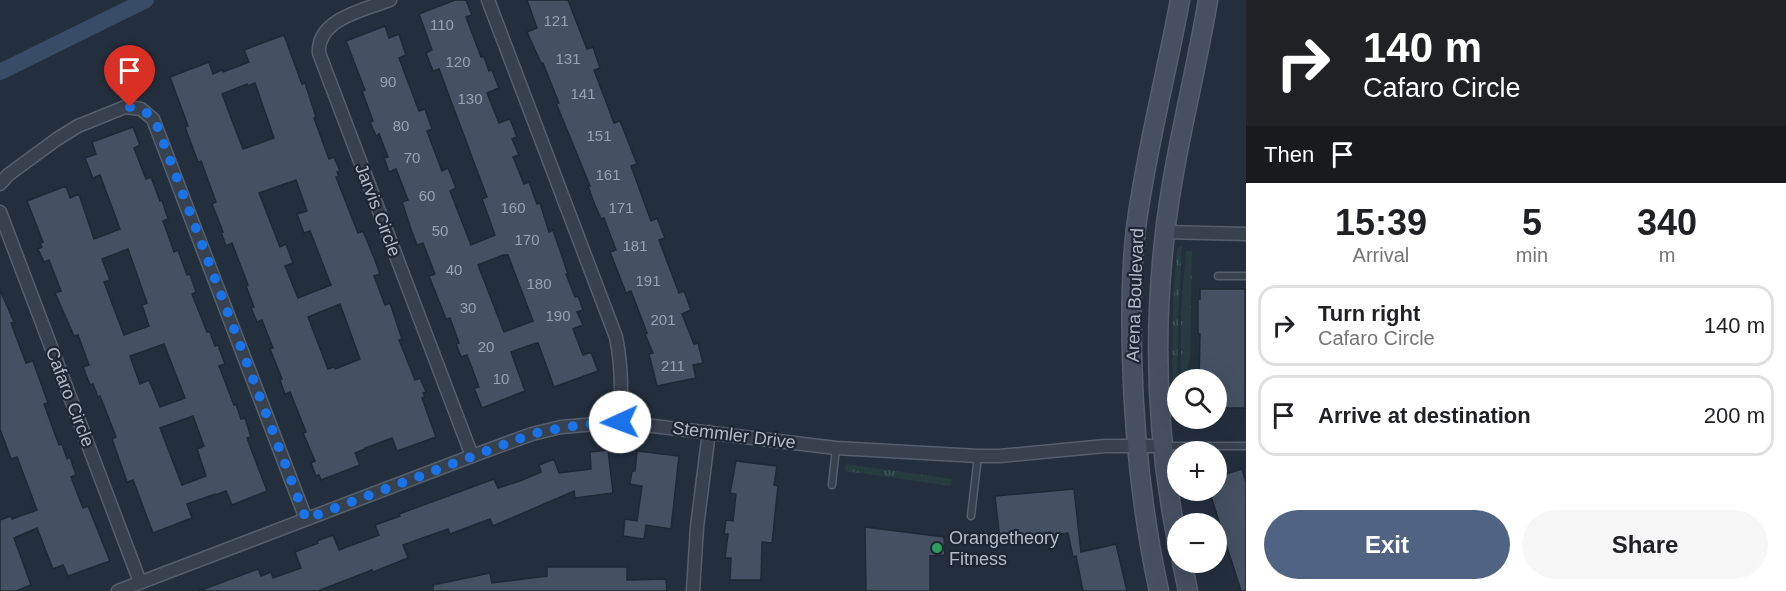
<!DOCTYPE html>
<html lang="en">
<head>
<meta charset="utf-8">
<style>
  body { margin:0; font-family:Helvetica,sans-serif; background:#f6f6f6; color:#202124; height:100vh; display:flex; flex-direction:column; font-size:22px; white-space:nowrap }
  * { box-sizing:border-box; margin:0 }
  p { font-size:20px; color:#757577 }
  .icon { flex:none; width:33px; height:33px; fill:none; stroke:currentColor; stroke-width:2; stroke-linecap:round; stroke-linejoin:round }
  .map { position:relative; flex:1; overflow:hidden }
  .sheet { display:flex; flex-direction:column; background:#fff; width:540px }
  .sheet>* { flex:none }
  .top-card { background:#202124; color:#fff; overflow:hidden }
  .tools { position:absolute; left:1167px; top:369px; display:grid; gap:12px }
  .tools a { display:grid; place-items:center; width:60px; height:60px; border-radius:50%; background:#fff; box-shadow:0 6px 24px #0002; font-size:30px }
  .pin { position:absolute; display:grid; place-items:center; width:51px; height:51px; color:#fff; margin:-62px -26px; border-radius:50% 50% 50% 0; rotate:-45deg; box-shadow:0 0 6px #0007 }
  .pin .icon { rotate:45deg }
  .me { position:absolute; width:66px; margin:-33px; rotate:268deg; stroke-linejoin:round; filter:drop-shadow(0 0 4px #0008) }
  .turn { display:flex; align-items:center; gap:21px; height:126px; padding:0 18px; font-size:27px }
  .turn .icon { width:78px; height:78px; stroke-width:2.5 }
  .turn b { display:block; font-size:42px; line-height:51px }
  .then { display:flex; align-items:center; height:57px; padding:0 18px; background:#0003; gap:12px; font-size:22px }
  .eta { display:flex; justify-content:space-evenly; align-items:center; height:102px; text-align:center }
  .eta b { font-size:36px; font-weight:700; line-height:42px }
  .cta { display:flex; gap:12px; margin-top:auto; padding:12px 18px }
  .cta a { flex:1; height:69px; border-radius:36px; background:#506383; color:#fff; font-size:24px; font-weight:700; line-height:69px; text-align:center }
  .cta a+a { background:#f6f6f6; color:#202124 }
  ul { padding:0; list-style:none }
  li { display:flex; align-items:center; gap:18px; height:81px; margin:0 12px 9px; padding:0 6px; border:3px solid #e0e0e0; border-radius:18px }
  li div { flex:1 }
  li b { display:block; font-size:22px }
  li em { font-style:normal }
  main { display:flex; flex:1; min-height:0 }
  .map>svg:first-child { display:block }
</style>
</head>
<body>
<main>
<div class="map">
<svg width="1246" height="591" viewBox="0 0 1246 591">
  <defs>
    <pattern id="grass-tufts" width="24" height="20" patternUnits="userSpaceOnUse" patternTransform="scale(1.5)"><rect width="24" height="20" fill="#263c3f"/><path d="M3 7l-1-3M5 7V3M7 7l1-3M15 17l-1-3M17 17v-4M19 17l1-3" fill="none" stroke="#435659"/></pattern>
  </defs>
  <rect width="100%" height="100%" fill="#242f3e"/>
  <!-- grass -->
  <g fill="url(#grass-tufts)">
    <path d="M1182,246l-4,71 -1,77 -4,2c-1,-49 -1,-98 4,-147z"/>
    <path d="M1186,251h6l-2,107 -3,11 -6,9v-66z"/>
    <path d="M846,464l106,15 -1,7 -106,-15z"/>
  </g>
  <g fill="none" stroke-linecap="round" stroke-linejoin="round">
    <!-- canal -->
    <path stroke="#394c67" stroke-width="16" d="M0,72l146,-72"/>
  </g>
  <!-- building -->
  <g fill="#455162" stroke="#1f2835" stroke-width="1.5" fill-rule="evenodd">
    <path d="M455,0h11l6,15 -6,2 15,40h3l5,14 3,-1 7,18 -12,5 12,30 11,-4 7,18 -5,2 7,16 -6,2 11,27 5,-2 8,22 3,-1 9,29 4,-2 15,44h-2l9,23 3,-1 5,14 -6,2 6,13 -10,4 10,26 8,-3 7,19 -44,16 -16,-44h-2l-25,9 14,39 -43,17 -8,-20 5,-1 -12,-32 -6,2 -5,-13 3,-1 -9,-25 -4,1 -17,-43 6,-2 -12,-31 -6,2 -5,-13 -10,-30 6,-2 -12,-31 -7,3 -5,-14 4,-1 -9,-23 -3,2 -6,-14 3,-1 -11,-30 3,-1 -19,-49 39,-15 4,12 10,-4 7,21 -7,3 20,53 6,-2 7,20 -5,2 15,40 6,-3 8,20 -6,3 21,54 24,-10 -13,-36 5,-2 -48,-128 -6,2 -7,-18 6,-3 -13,-36zM503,255h5l25,66 -29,11 -26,-67z"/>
    <path d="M527,0h41l19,49 6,-2 7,21 -6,2 20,53 6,-2 17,43 -6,2 20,55 6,-3 8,20 -6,2 20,53 5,-2 7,19 -9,4 12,30 4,-1 5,20 -10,2 3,13 -39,8 -8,-32 4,-1 -8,-19 2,-1 -16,-42 -5,2 -16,-41 6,-2 -12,-32 -3,1 -8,-19 -5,-14h2l-34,-83h3l-16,-40h-2l-14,-31 10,-4z"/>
    <path d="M284,35l18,49 3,-1 11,34 -2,1 15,41 5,-2 6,14 -3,1 2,4 -3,1 22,56 5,-2 12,29 5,14 -6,2 11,29 5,-2 12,36 -3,1 16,40 5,-2 6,14 -3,1 2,4 -3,1 14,39 -39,14 -5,-13 -27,10v1l-10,4 5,12 -39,15 -2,-5 -3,1 -5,-13 4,-2 -12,-28 3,-1 -16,-40 -5,2 -5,-14 2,-1 -12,-30 3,-1 -11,-28 -5,2 -6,-14 3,-1 -8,-21 2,-1 -16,-42 -6,3 -5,-14h2l-11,-28 4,-2 -15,-41 -3,1 -13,-35 3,-1 -18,-49 39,-15 4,12 9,-4 1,2 26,-10 -5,-12zM255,83l19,55 -31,11 -21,-55 25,-10 1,2zM296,180l11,31 -10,3 7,19 6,-2 21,54 -33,13 -13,-32 8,-3 -7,-19 -6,3 -21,-54zM340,304l20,55 -25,10 -1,-2 -6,2 -20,-52z"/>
    <path d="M133,127l7,18 -6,3 12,31 5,-2 9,24 2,-1 6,19 -5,2 11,31 4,-2 9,25 3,-1 6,18 -4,2 15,38h3l5,14 3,-1 7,19 -6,2 15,39 2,-1 5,15 4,-1 6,19 -4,1 20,53 -35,14 -6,-14 -11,4v-1l-28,10 5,14 -39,15 -20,-53 -6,2 -15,-43 4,-2 -16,-41 -2,1 -5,-13 -3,1 -7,-18 6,-2 -11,-30 -4,1 -19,-43 6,-2 -12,-31 -5,2 -6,-13 4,-2 -2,-4 3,-1 -16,-41 39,-15 4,12 9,-4 15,45 26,-10 -20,-54 -7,3 -8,-20 11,-4 -4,-12zM128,249l19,54 -5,2 7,21 -25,9 -20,-53 6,-2 -8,-21zM164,344l21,54 -25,9 -11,-27 -9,4 -10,-28zM193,416l11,30 -7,3 9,27 -24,9 -22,-57z"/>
    <path d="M1200,289h45v119h-29v-28h-17l1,-46h-2v-35h2z"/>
    <path d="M0,290l14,32 -3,1 15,40 7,-2 15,42 -4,1 15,41 3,-1 5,15 3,-2 6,18 -5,2 12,31 5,-2 22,55 -42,15 -5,-11 -10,4 -16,-41 -23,10 17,47 -15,6h-16v-71l11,-4 1,3 25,-9 -20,-53 -6,2 -11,-30z"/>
    <path d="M608,450l5,43 -38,5 -1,-7 -81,35 -3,-7 -40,15 -2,-5 -45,16 5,13 -35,14 -1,-2 -54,21h-119l59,-22 3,7 10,-4 2,6 28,-10 -6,-16 23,-9 -1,-2 16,-6 6,15 40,-15 -4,-10 25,-9 -1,-2 95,-35 4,9 22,-7 21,-9 -2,-7 15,-6 5,14 32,-4 -1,-17z"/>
    <path d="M637,451l42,5 -8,73 -25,-4 -2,14 -21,-3 2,-17 12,2 5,-35 -12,-2 2,-13h3z"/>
    <path d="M736,461l41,5 -3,19 4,1 -6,57 -10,-1 -1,38h-31l1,-22h-6l3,-24h-4l2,-14 7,1 3,-27 -6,-1z"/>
    <path d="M1242,469l4,13v109h-5l-32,-101h7v-13z"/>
    <path d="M1074,489l7,63 35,-8 11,47h-44l-7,-35 -3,1 -5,-24 -68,8 -5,-45z"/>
    <path d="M865,527l79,10 1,18 -15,1v35h-64z"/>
    <path d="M547,567h80v13l39,-1 1,12h-234v-6l57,-12 2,10 55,-7z"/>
  </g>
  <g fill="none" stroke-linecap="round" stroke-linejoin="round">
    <!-- lane casing -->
    <g stroke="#565f6c" stroke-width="9">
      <g id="lane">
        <path d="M1218,276h28"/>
        <path d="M1164,446h82"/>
        <path d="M832,485l4,-37"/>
        <path d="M971,516l7,-60"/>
      </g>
    </g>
    <!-- street casing -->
    <g stroke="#565f6c" stroke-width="15">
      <g id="street">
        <path d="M390,0c-26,10 -73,19 -71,53l153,403"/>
        <path d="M488,0l128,337c6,29 6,56 4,85"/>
        <path d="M0,184l8,-9 49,-36 21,-13 47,-19 16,2 12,10 153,400"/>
        <path d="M0,212l140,370"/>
        <path d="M1165,232l81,2"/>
        <path d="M118,591l354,-135 60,-22 29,-7 59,-5 216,26 142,8h22l105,-10h59"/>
        <path d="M693,591l4,-64 12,-95"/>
      </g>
    </g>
    <!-- secondary casing -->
    <g stroke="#565f6c" stroke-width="21">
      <g id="secondary">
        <path d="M1178,545c-21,-102 -25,-209 -13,-312 9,-79 30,-155 43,-233"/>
        <path d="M1182,562l6,29"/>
        <path d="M1159,591c-17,-78 -25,-156 -27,-235 -1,-42 -1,-86 4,-128 10,-77 30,-152 44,-228"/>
      </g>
    </g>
    <!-- lane -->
    <use href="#lane" stroke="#38414e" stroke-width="6"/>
    <!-- street -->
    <use href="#street" stroke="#38414e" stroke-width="12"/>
    <!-- secondary -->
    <use href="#secondary" stroke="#465061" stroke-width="18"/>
  </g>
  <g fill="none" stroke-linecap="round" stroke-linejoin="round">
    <!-- route -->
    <path stroke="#1a73e8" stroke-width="10" stroke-dasharray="0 18" d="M130,107l16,5 10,11 150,396 226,-85c30,-7 58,-11 88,-12"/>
  </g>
  <!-- markers -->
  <circle fill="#2e9e5b" stroke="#1d2633" stroke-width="2" cx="937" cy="548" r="6"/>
  <g text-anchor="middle" stroke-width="4.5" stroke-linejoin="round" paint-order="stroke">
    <!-- number labels -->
    <g font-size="15" fill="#98a1af">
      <text x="556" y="26">121</text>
      <text x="442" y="30">110</text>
      <text x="568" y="64">131</text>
      <text x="458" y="67">120</text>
      <text x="388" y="87">90</text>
      <text x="583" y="99">141</text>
      <text x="470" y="104">130</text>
      <text x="401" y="131">80</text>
      <text x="599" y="141">151</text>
      <text x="412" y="163">70</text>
      <text x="608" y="180">161</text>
      <text x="427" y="201">60</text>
      <text x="513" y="213">160</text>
      <text x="621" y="213">171</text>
      <text x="440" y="236">50</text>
      <text x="527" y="245">170</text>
      <text x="635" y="251">181</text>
      <text x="454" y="275">40</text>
      <text x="648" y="286">191</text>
      <text x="539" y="289">180</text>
      <text x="468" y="313">30</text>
      <text x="558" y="321">190</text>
      <text x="663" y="325">201</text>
      <text x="486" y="352">20</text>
      <text x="673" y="371">211</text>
      <text x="501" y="384">10</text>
    </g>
    <!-- street labels -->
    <g font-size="18" fill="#b4bcc9" stroke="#1d2633">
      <text transform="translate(378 210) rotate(69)" y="6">Jarvis Circle</text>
      <text transform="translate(1135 295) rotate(-88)" y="6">Arena Boulevard</text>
      <text transform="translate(70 397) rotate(69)" y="6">Cafaro Circle</text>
      <text transform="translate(734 435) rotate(7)" y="6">Stemmler Drive</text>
    </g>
    <!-- poi labels -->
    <g font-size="18" fill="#b4bcc9" stroke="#1d2633" text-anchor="start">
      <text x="949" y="544">Orangetheory<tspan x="949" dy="21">Fitness</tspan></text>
    </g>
  </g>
</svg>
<div class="tools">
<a><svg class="icon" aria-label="search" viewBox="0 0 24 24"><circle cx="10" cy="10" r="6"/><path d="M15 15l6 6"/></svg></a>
<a>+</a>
<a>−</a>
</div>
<div class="pin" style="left:130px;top:107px;background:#d93025"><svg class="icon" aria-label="arrive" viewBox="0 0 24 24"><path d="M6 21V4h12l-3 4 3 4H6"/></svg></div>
<svg class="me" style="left:620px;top:422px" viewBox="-20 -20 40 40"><circle r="19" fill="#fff"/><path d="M0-13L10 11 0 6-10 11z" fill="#1a73e8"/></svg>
</div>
<section class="sheet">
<div class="top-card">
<div class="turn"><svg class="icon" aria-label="right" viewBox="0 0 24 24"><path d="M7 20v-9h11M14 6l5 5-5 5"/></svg><div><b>140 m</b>Cafaro Circle</div></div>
<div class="then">Then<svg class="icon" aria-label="arrive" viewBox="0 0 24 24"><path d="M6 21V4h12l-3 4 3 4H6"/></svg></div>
</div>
<div class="eta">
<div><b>15:39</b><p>Arrival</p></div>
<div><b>5</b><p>min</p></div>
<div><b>340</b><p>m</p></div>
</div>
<ul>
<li><svg class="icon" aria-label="right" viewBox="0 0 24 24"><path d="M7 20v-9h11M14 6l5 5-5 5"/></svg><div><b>Turn right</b><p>Cafaro Circle</p></div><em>140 m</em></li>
<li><svg class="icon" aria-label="arrive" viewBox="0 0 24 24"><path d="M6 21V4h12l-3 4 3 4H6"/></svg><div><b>Arrive at destination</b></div><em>200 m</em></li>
</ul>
<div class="cta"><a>Exit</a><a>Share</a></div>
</section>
</main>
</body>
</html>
